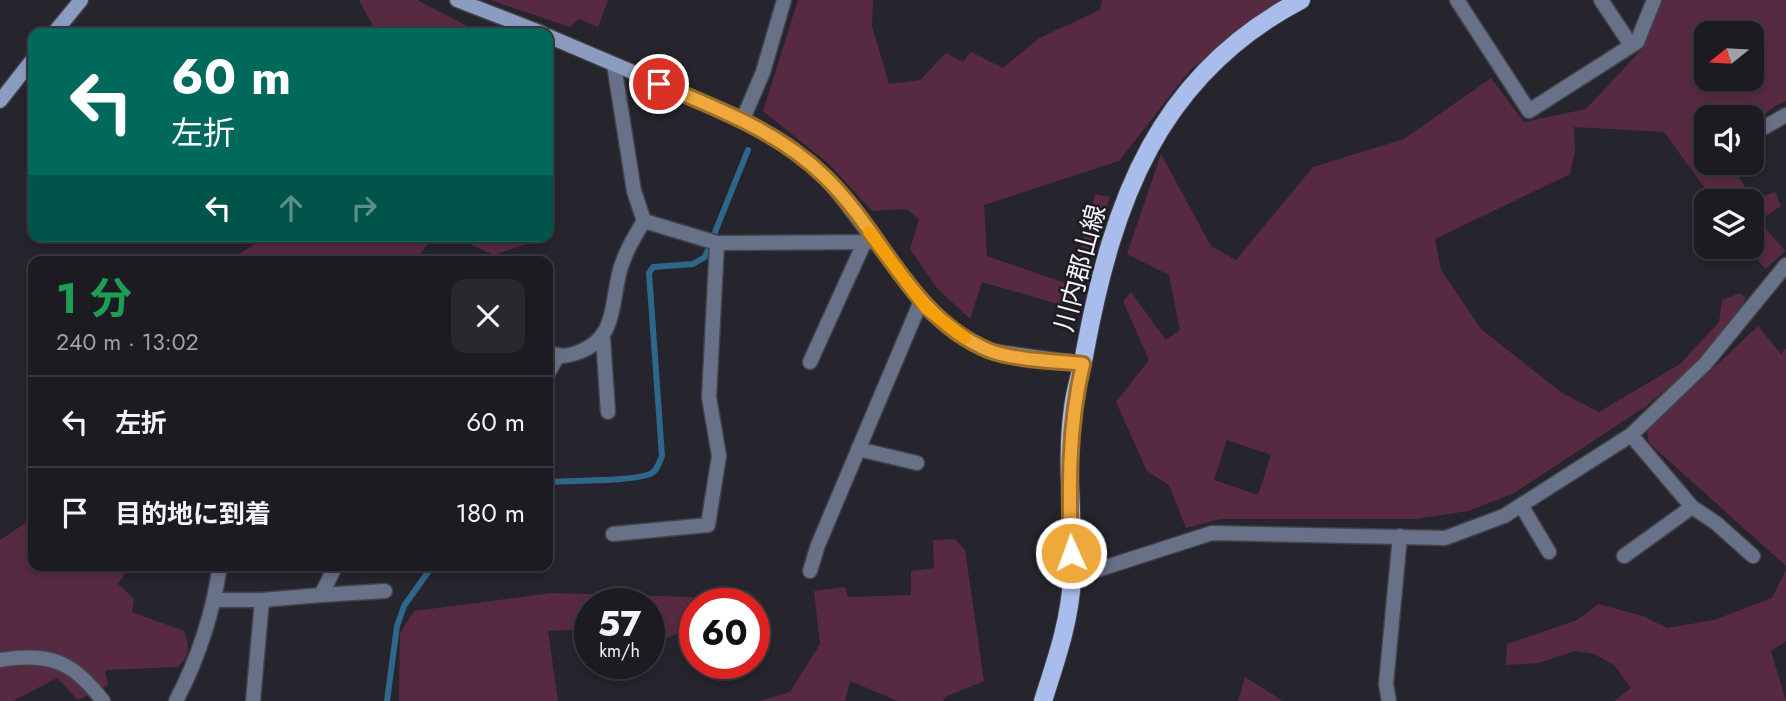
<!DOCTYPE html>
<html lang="ja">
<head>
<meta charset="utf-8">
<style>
  body { margin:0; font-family:Jost,"Noto Sans JP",sans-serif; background:#29282e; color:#f1f3f6; height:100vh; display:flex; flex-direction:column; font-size:26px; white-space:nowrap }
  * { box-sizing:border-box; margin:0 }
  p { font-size:23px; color:#a0a1a5 }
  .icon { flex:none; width:38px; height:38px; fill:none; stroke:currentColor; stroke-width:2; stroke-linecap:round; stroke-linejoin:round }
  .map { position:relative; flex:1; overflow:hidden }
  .side { position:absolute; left:28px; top:256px; width:525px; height:315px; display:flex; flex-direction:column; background:#1c1b21; border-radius:14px; box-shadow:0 4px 10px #0003,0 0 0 2px #3a393f }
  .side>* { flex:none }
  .guide { position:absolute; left:28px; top:28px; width:525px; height:214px; border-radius:14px; box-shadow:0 4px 10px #0003,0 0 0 2px #3a393f; background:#00695c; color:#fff; overflow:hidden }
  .needle { width:46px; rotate:252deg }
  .controls { position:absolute; left:1694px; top:21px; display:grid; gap:14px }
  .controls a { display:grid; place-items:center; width:70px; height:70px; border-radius:14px; background:#1c1b21; box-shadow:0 4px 10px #0003,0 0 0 2px #3a393f; font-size:35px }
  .speed { position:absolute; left:574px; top:588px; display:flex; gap:14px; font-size:35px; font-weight:700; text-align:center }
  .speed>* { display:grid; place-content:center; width:91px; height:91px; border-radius:50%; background:#1c1b21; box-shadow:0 4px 10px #0003,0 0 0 2px #3a393f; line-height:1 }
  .speed small { font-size:18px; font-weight:400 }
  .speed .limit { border:10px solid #d22; background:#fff; color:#111 }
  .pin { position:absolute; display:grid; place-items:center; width:60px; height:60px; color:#fff; margin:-30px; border:4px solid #fff; border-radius:50%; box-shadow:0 2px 7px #0007 }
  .me { position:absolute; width:77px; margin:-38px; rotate:358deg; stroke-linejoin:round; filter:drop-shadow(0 0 5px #0008) }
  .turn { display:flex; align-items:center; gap:24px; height:147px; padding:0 28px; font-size:32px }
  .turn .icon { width:91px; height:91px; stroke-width:2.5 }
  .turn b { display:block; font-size:49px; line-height:60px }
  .lanes { display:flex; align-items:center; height:66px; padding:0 28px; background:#0003; justify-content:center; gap:35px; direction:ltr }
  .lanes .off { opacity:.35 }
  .round { display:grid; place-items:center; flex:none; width:74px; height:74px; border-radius:14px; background:#29282e }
  .summary { display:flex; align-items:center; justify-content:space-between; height:119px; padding:0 28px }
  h1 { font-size:42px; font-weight:700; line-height:52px; color:#1e9e55 }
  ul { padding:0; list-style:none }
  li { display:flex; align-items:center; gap:21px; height:91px; padding:0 28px; border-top:2px solid #3a393f }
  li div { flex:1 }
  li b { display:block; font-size:26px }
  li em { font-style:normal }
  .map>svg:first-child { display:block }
</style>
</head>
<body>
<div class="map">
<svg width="1786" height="701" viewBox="0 0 1786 701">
  <rect width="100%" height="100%" fill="#26242c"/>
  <!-- green -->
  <g fill="#582a41" fill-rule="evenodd">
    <path d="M359,0h58l64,33h-104z"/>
    <path d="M490,0h118l-10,27 -19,-8 -9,8z"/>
    <path d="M798,0h75l-1,26 17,58 31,-4 26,-27 17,9 8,-10 32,16 36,-30 61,-28 2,-10h181l-93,70 -71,91 -135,44 3,51 84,29 24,-91 15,3 -38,111 -90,-26 -12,37 -33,-31 -27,-39 9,-30 -13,-10 -34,2 -43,-47 -66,-53z"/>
    <path d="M1663,0h123v101l-11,5 -23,18v-7h-46v46h24l23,37 22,-8 6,14 -23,15 28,30 -21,18 -17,-22h4v-46h-38l-50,-69 -90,-5 1,24 -5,23 -135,65 6,31 40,59 81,64 37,19 81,-48 39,-42 3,-22 18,-7 6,5 -8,15 -44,53 -49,41 -131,86 -46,18 -52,8h-196l-34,9 -17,-43 -22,-14 -31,-69 33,-42 -26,-59 8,-9 35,48 14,-10 -11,-55 -42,-21 34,-100 50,92 25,14 77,-93 91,-28 87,-61 33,44 62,-13 56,-60zM1706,33h46v46h-46zM1227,440l44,15 -13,40 -44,-15z"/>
    <path d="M268,236h166l-19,25h-180l3,-6z"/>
    <path d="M452,236h75l-1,8 -32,11z"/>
    <path d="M1758,326l23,28 5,-6v218l-137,-123 -2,-12z"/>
    <path d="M33,518v47h97l-12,19 16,15 -2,13 52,19c6,16 6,24 -6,36l-73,3 3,15 -30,15 -21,-22 -44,23h-13v-161z"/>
    <path d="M955,539l10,11 19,131 -39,16 -2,4h-45l-48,-20 -5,20h-86l31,-9 30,-48 -6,-53 31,-4 3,10 63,-2v-24l23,-3 -1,-28z"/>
    <path d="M1786,570v71l-15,10 15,50h-172l17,-13 -17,-23 -20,-11 -19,-3 -37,12 -32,2 1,-21 70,-24 21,-16 45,12 24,12 47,-8 58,-22z"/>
    <path d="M551,593l183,5 1,6h-40v16l-12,12 -27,10 -7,-4v-34h-59v25l-42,2 10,70h-159l1,-68 14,-22z"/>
    <path d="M1245,677l38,24h-45z"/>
  </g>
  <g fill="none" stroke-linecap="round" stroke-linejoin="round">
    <!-- stream -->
    <g stroke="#2e678b" stroke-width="6">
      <path d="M548,482c24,-2 81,0 102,-8 7,-3 9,-11 12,-18l-13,-183 4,-6 40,-3 12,-7 43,-107"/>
      <path d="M387,701l10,-75 7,-20 29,-41"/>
    </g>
    <!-- street casing -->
    <g stroke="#434149" stroke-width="17">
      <g id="street">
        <path d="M1457,0l72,111 108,-69 17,-42"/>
        <path d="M1601,0l30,45"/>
        <path d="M614,65l20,126 10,30"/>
        <path d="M743,119l20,-47 21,-72"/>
        <path d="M1765,127l21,-12"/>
        <path d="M644,221l73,22 160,-1"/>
        <path d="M603,338l5,74"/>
        <path d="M548,352c13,5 17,5 31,0 38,-14 32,-49 41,-82 5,-18 15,-34 24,-49"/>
        <path d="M810,362l55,-121"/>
        <path d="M548,373l10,-17"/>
        <path d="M1631,435l61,72 24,16 37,33"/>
        <path d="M858,449l59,14"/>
        <path d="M1521,505l28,47"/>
        <path d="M613,534l95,-9 11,-69 -10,-59 8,-154"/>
        <path d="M1624,556l68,-49"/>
        <path d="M810,571l8,-26 103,-244"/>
        <path d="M1072,578l140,-45 233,5 59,-22 127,-81 74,-71 81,-99"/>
        <path d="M321,595l64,-4"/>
        <path d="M215,600h47l-9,101"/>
        <path d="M262,600l59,-5 15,-30"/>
        <path d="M0,660c49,-8 73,1 103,41"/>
        <path d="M176,701c23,-44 37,-87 44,-136"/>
        <path d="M1389,701l-3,-17 14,-148"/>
      </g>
    </g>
    <!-- secondary casing -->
    <g stroke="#434149" stroke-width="17">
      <g id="secondary">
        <path d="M457,0l85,33"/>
        <path d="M54,33l27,-33"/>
        <path d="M548,36l195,83 44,26 40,33 99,130 31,26 33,17 93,13"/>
        <path d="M0,101l33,-42"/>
      </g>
    </g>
    <!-- primary casing -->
    <g stroke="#434149" stroke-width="20">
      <path id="primary" d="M1043,701c13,-41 27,-80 29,-123 2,-57 -7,-113 1,-170 2,-19 9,-38 12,-57 28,-150 73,-276 216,-351"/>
    </g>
    <!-- street -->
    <use href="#street" stroke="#677187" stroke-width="14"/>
    <!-- secondary -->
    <use href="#secondary" stroke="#8c9cc0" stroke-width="14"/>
    <!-- primary -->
    <use href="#primary" stroke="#a9bdec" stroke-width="18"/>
  </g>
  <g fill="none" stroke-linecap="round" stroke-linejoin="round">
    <!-- route casing -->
    <g stroke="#9b6d27" stroke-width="18">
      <path id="route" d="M659,84c59,25 119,47 166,93 58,56 85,140 163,173 24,10 68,11 95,14 -15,63 -14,125 -12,189"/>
    </g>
    <!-- route -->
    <use href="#route" stroke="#eea83c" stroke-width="12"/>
    <!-- slow -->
    <path stroke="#f59e0b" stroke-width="12" d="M869,232l57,76 39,30"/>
  </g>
  <g text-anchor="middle" stroke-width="5" stroke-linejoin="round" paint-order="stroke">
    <!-- street labels -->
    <g font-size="26" fill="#f4f3f8" stroke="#1c1b22">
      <text transform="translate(1080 268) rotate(-75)" y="9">川内郡山線</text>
    </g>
  </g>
</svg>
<div class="controls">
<a><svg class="needle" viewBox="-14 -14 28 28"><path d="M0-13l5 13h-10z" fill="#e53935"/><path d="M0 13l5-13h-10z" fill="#a0a1a5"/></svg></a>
<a><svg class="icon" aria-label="sound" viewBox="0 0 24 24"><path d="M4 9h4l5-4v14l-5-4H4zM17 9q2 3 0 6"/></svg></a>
<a><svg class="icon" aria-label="layers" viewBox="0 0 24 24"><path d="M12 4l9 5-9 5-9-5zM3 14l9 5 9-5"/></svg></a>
</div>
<div class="speed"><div>57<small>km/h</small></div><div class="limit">60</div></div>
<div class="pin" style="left:659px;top:84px;background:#d93025"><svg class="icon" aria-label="arrive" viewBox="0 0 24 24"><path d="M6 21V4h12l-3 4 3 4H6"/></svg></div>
<svg class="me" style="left:1071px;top:553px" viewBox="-20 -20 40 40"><circle r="17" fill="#eea83c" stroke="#fff" stroke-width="3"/><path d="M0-11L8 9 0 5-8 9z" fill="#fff"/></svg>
<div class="guide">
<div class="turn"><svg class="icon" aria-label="left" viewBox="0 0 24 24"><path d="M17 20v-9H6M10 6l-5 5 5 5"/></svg><div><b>60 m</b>左折</div></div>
<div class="lanes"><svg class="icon" aria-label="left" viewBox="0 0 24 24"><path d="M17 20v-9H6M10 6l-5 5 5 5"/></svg><svg class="icon off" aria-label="ahead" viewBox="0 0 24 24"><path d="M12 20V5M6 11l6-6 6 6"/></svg><svg class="icon off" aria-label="right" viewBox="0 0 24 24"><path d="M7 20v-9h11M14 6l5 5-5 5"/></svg></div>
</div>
<section class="side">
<div class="summary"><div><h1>1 分</h1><p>240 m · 13:02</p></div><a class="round"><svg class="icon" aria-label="close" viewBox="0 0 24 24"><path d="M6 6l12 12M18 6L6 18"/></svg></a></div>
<ul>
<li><svg class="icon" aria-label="left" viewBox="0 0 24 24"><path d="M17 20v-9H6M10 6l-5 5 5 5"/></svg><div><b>左折</b></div><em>60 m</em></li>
<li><svg class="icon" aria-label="arrive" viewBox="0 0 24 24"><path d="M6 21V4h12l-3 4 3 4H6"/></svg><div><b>目的地に到着</b></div><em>180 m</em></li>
</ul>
</section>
</div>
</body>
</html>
